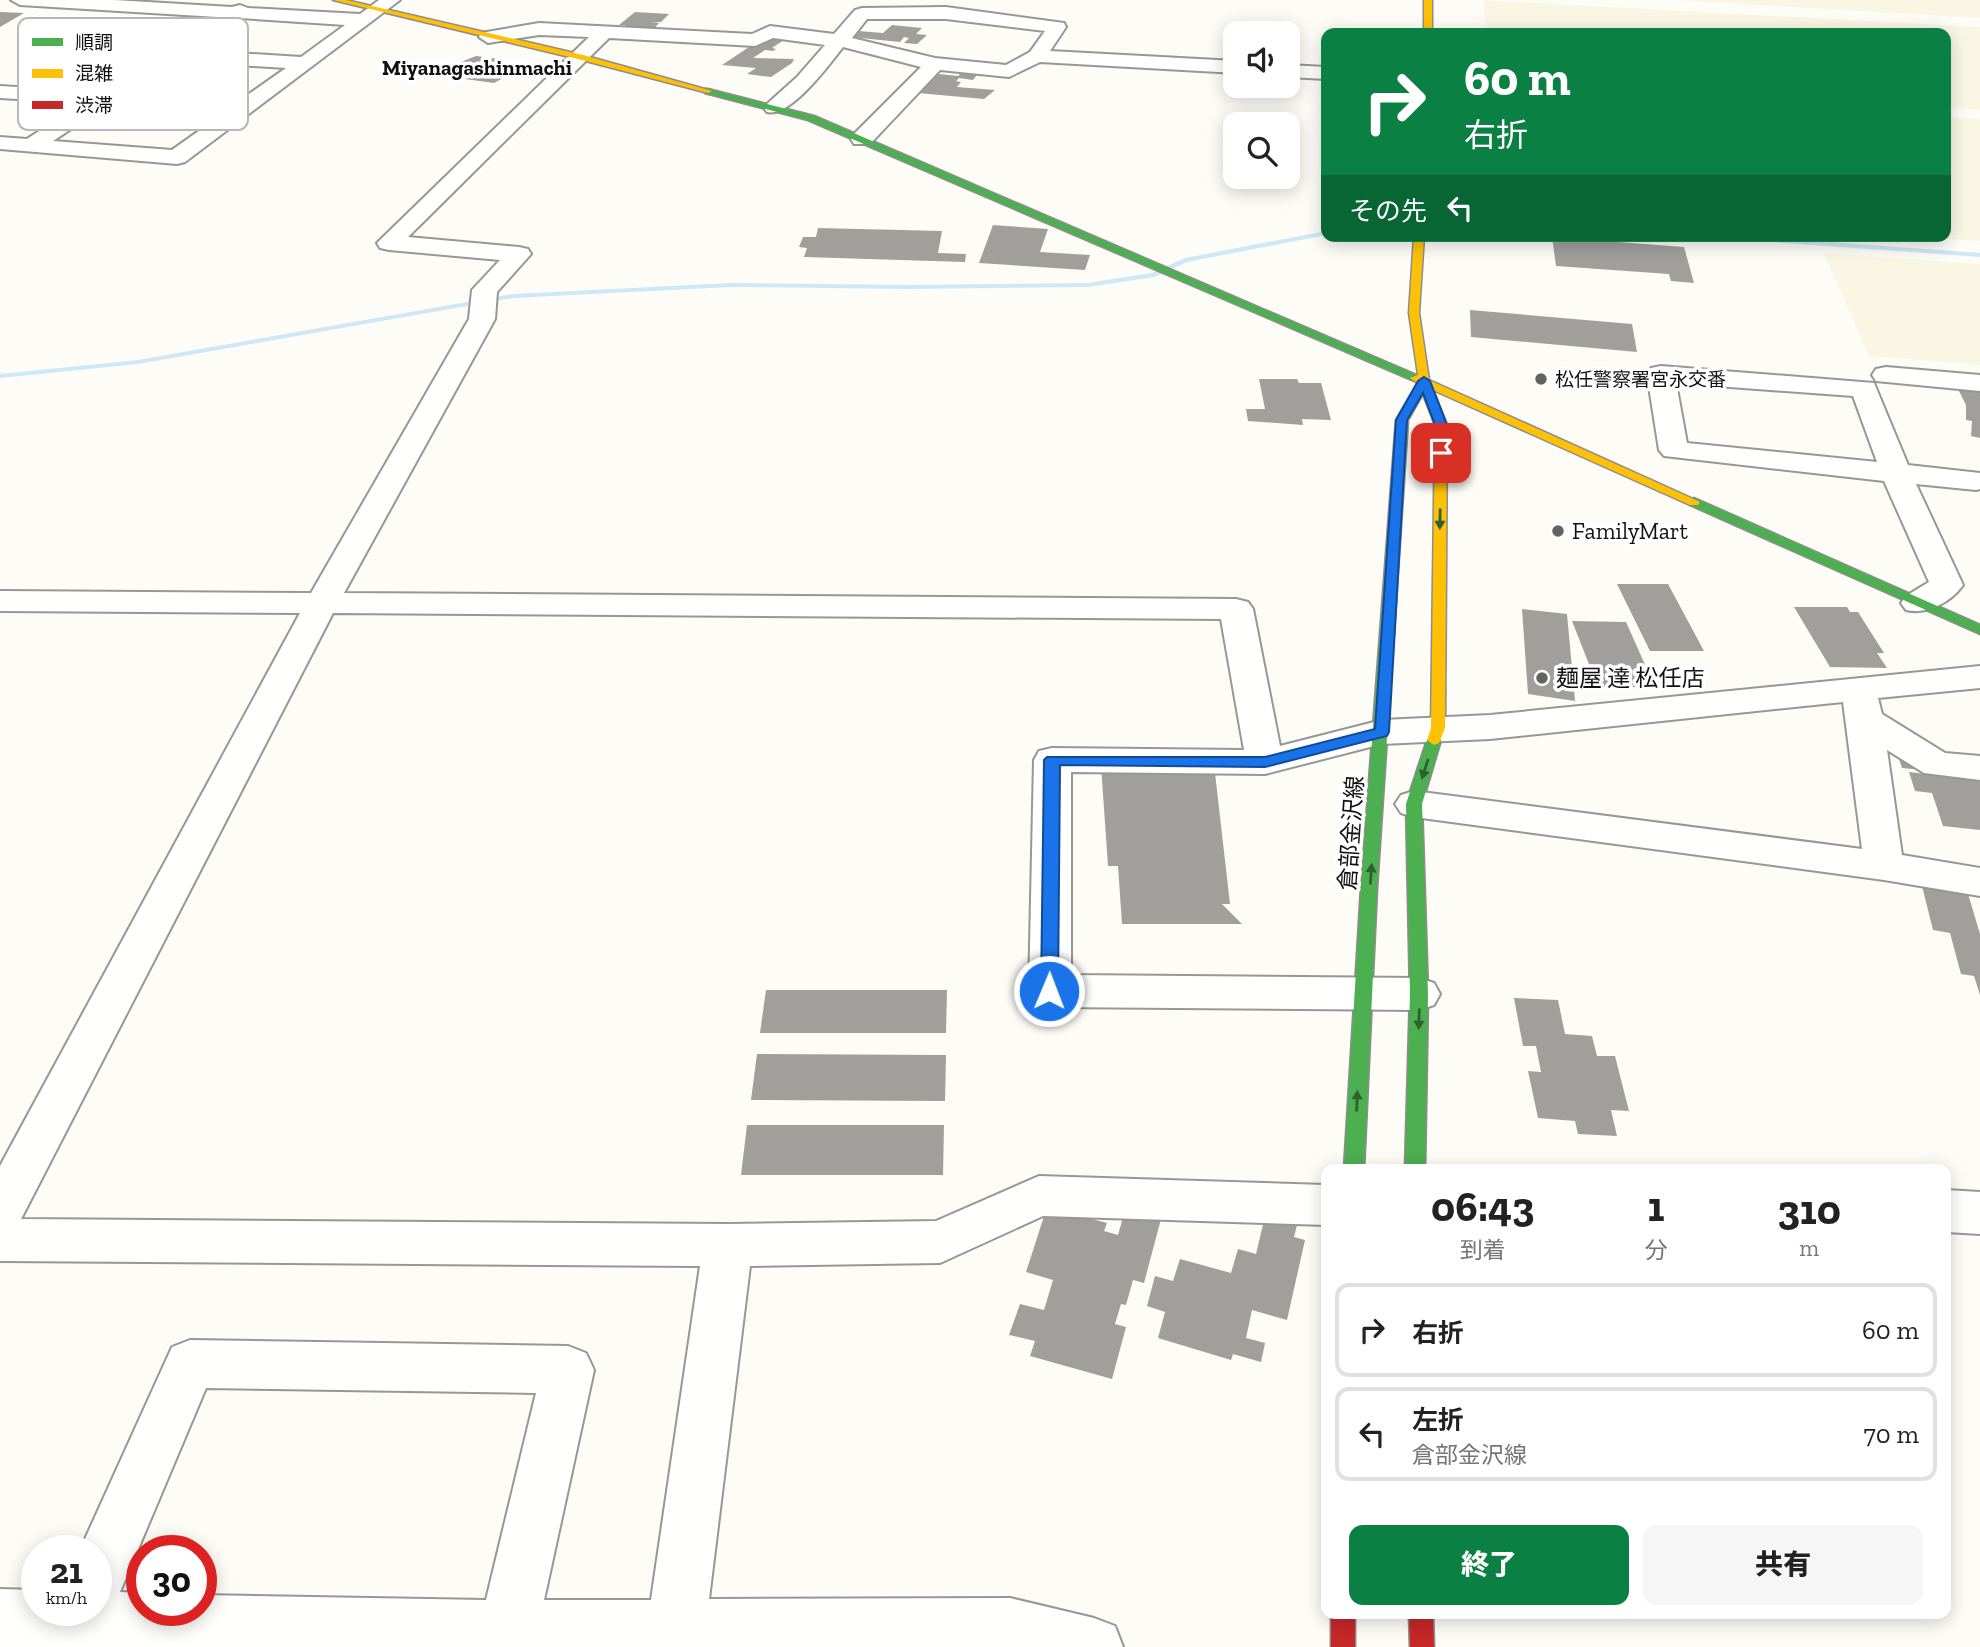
<!DOCTYPE html>
<html lang="ja">
<head>
<meta charset="utf-8">
<style>
  body { margin:0; font-family:"Zilla Slab","Noto Sans JP",serif; background:#f6f6f6; color:#222; height:100vh; display:flex; flex-direction:column; font-size:26px; white-space:nowrap }
  * { box-sizing:border-box; margin:0 }
  p { font-size:23px; color:#767676 }
  .icon { flex:none; width:38px; height:38px; fill:none; stroke:currentColor; stroke-width:2; stroke-linecap:round; stroke-linejoin:round }
  .map { position:relative; flex:1; overflow:hidden }
  .drawer { position:absolute; left:1321px; top:1164px; width:630px; height:455px; display:flex; flex-direction:column; background:#fff; border-radius:14px; box-shadow:0 4px 18px #0003 }
  .drawer>* { flex:none }
  .banner { position:absolute; left:1321px; top:28px; width:630px; height:214px; border-radius:14px; box-shadow:0 4px 18px #0003; background:#0b8043; color:#fff; overflow:hidden }
  .fabs { position:absolute; left:1223px; top:21px; display:grid; gap:14px }
  .fabs a { display:grid; place-items:center; width:77px; height:77px; border-radius:14px; background:#fff; box-shadow:0 4px 18px #0003; font-size:35px }
  .speed { position:absolute; left:21px; top:1535px; display:flex; gap:14px; font-size:35px; font-weight:700; text-align:center }
  .speed>* { display:grid; place-content:center; width:91px; height:91px; border-radius:50%; background:#fff; box-shadow:0 4px 18px #0003; line-height:1 }
  .speed small { font-size:18px; font-weight:400 }
  .speed .limit { border:10px solid #d22; background:#fff; color:#111 }
  .pin { position:absolute; display:grid; place-items:center; width:60px; height:60px; color:#fff; margin:-30px; border-radius:14px; box-shadow:0 4px 10px #0006 }
  .me { position:absolute; width:77px; margin:-38px; rotate:1deg; stroke-linejoin:round; filter:drop-shadow(0 0 5px #0008) }
  .turn { display:flex; align-items:center; gap:24px; height:147px; padding:0 28px; font-size:32px }
  .turn .icon { width:91px; height:91px; stroke-width:2.5 }
  .turn b { display:block; font-size:49px; line-height:60px }
  .then { display:flex; align-items:center; height:66px; padding:0 28px; background:#0003; gap:14px; font-size:26px }
  .eta { display:flex; justify-content:space-evenly; align-items:center; height:119px; text-align:center }
  .eta b { font-size:42px; font-weight:800; line-height:49px }
  .primary-button { display:flex; gap:14px; margin-top:auto; padding:14px 28px }
  .primary-button a { flex:1; height:80px; border-radius:14px; background:#0b8043; color:#fff; font-size:28px; font-weight:800; line-height:80px; text-align:center }
  .primary-button a+a { background:#f6f6f6; color:#222 }
  ul { padding:0; list-style:none }
  li { display:flex; align-items:center; gap:21px; height:94px; margin:0 14px 10px; padding:0 14px; border:4px solid #e0e0e0; border-radius:14px }
  li div { flex:1 }
  li b { display:block; font-size:26px }
  li em { font-style:normal }
  .map>svg:first-child { display:block }
</style>
</head>
<body>
<div class="map">
<svg width="1980" height="1647" viewBox="0 0 1980 1647">
  <rect width="100%" height="100%" fill="#fdfcf7"/>
  <!-- farmland -->
  <g fill="#f9f7e4">
    <path d="M1483,0l497,27v83l-34,-3v-74h-459z"/>
    <path d="M1673,0h307v18z"/>
    <path d="M1946,117l34,2v122l-63,-5h29z"/>
    <path d="M1824,253l156,11v101l-111,-9z"/>
  </g>
  <g fill="none" stroke-linecap="round" stroke-linejoin="round">
    <!-- stream -->
    <g fill="#cde8f7" fill-rule="evenodd">
      <path d="M1326,231v4l-139,27 -33,15 -66,10 -179,2 -178,-2 -218,11 -375,66 -138,14v-4l138,-14 375,-66 218,-11 178,2 179,-2 64,-10 33,-15z"/>
      <path d="M1713,236h34l233,17v4l-264,-19z"/>
    </g>
  </g>
  <!-- building -->
  <g fill="#a19f9c">
    <path d="M0,12l24,1 -24,14z"/>
    <path d="M635,12l34,2 -8,8 -10,1h8l-8,9 -31,-2 6,-5h-7z"/>
    <path d="M892,25l30,3 -6,6 11,1 -10,9 -13,-1 5,-5 -5,-1 -4,5 -49,-5 7,-6 25,2z"/>
    <path d="M764,37l20,3 -12,8 4,1 -3,2 -8,-1 -12,8 41,1 -2,4 -21,14 -24,-3 9,-6 -34,-3z"/>
    <path d="M476,56l23,3 -8,4 16,3 -16,9 14,2 -11,6 -29,-4 4,-2 -7,-2 15,-7 -10,-2 -12,6 -14,-2z"/>
    <path d="M963,71l16,1 -6,8 -14,-2 -3,3 5,1 -4,5 38,3 -11,9 -66,-6 21,-19 19,2z"/>
    <path d="M993,225l55,4 -8,23 50,3 -5,15 -106,-7z"/>
    <path d="M818,228l124,3 -4,22 28,1 -1,8 -161,-5 3,-9 -8,-1 4,-10h13z"/>
    <path d="M1552,237l132,10 10,36 -23,-2 -2,-7 -113,-8z"/>
    <path d="M1470,310l162,14 5,28 -166,-15z"/>
    <path d="M1259,379h38l2,4h22l10,37 -29,-1 1,6 -55,-4 -2,-12h19z"/>
    <path d="M1958,389l22,2v47l-9,-2 1,-15 -6,-1v-15z"/>
    <path d="M1617,584h51l36,67h-54z"/>
    <path d="M1794,607h53l3,5h8l26,41h-7l10,15 -57,-1z"/>
    <path d="M1522,609l45,5 8,87 -47,-7z"/>
    <path d="M1572,621l54,1 29,65h-57z"/>
    <path d="M1890,733l29,4 12,31 49,6v56l-37,-4 -11,-33 -17,-2 -6,-19 16,2 -2,-4 -21,-2z"/>
    <path d="M1100,751l115,22 15,131h-8l20,20h-120l-4,-58h-10z"/>
    <path d="M1918,870l45,7 17,57v61l-6,-19 -13,-2 -11,-41 -17,-3z"/>
    <path d="M766,990h181l-1,43h-186z"/>
    <path d="M1514,998l44,2 7,34 27,2 5,20h18l14,55 -18,-1 6,26 -39,-2 -3,-13 -37,-3 -10,-47 13,1 -5,-26h-13z"/>
    <path d="M757,1054l189,1 -1,46 -194,-1z"/>
    <path d="M747,1125h197l-1,50h-202z"/>
    <path d="M1047,1207l60,16 -3,8 14,4 7,-25 36,9 -17,64 -11,-3 -7,25 -5,-1 -6,20 11,3 -14,52 -82,-23 5,-15 -26,-6 11,-31 24,6 9,-30 -27,-8z"/>
    <path d="M1265,1216l32,9 -3,12 11,3 -18,80 -35,-10 -6,28 19,5 -4,19 -28,-8 -2,6 -73,-22 7,-26 -18,-6 8,-30 18,5 7,-22 51,14 7,-24 18,5z"/>
  </g>
  <g fill="none" stroke-linecap="round" stroke-linejoin="round">
    <!-- street casing -->
    <g stroke="#979795" stroke-width="4">
      <g id="street">
        <path d="M11,0h103l118,7 8,-2 8,3 112,6 19,-14h21l-215,162 -8,2 -177,-15v-12l27,2 55,-36 -82,-5v-12l99,6 51,-32 -50,-3 -7,-2 -3,-4 3,-4 73,2 51,-32 -197,-12zM240,18l105,7 -44,32 -110,-7zM174,61l112,7 -47,33 -115,-7zM107,105l117,8 -52,37 -119,-9z"/>
        <path d="M946,7l118,16 2,4 -16,24 186,10v12l-196,-11 -31,15 -69,-7 -70,74h-16l-3,-5 3,-5 67,-67 -78,-20c-14,18 -53,71 -76,65l-3,-4 3,-4 30,-27 28,-32 -52,-7 -18,8 -146,-8 -201,199 111,10 9,2 3,5 -34,38 -2,27 -151,274 892,6 12,3 5,7 27,137 102,-26 108,-5 490,-49v22l-102,10 4,16 63,39 35,3v24l-56,-7 -37,-23 15,105 78,13v28l-96,-16 -470,-63 -13,-4 -6,-9 6,-9 13,-4 448,58 -19,-147 -353,37 -108,5 -117,30 -194,-2v203l348,3 15,5 6,11 -6,11 -15,5 -369,-3 -15,-5 -6,-11 5,-231 5,-9 13,-3 192,2 -23,-131 -888,-6 -312,606 707,5 208,-3 103,-45 287,9v40l-283,-9 -103,47 -190,3 -41,333 301,-1 84,20 21,8 8,21h-1123v-58l37,1v20h59v-60h-16l92,-203 18,-7 378,6 18,7 8,17 -50,230h107l49,-334 -700,-5v-95l300,-553 -300,-2v-20l311,2 158,-274 3,-29 28,-30 -111,-10 -9,-2 -3,-5 212,-206 -50,-2 -51,8 -9,-6 2,-4 58,-10 213,11 18,-8 64,8 21,-24 7,-2zM867,19h79l99,12 -15,21 -24,13 -71,-7 -83,-20zM206,1388l330,5 -50,207 -285,-5v15h-59v-17l-22,-1z"/>
        <path d="M1288,65l38,2v12l-38,-2z"/>
        <path d="M1661,366l213,17 34,82 72,8v16l-4,1 -60,-6 47,101c-12,17 -36,30 -57,25l-5,-7 5,-7 23,-14 -45,-101 -220,-25 -5,-6 -12,-76 4,-6zM1676,383l177,13 24,66 -190,-19z"/>
        <path d="M1886,367l94,8v16l-104,-10 -4,-6 4,-6z"/>
        <path d="M1946,1190l34,2v42l-34,-2z"/>
      </g>
    </g>
    <!-- fast casing -->
    <g stroke="#8e8d8b" stroke-width="3">
      <g id="fast">
        <path d="M708,89l106,27 616,265 -22,39 -31,468 -13,281h-20l17,-281 35,-468 23,-39 -7,-1 -604,-260 -103,-27v-4z"/>
        <path d="M1694,498l286,127v9l-290,-129 -2,-3z"/>
        <path d="M1434,735l7,5 -19,64 6,190 -3,175h-20l5,-175 -4,-190 21,-64z"/>
      </g>
    </g>
    <!-- slow casing -->
    <g stroke="#8e8d8b" stroke-width="3">
      <g id="slow">
        <path d="M333,0h13l237,55 129,36 -4,2 -130,-34z"/>
        <rect x="1424" y="0" width="8" height="33"/>
        <path d="M1414,236h10l-5,77 10,67 271,122 -2,3h-8l-257,-115 14,35 -2,303 -6,15 -5,2 -7,-5 4,-12 4,-303 -16,-41 -9,-6 8,-3 -9,-62z"/>
      </g>
    </g>
    <!-- jam casing -->
    <g stroke="#8e8d8b" stroke-width="3">
      <g id="jam">
        <rect x="1331" y="1614" width="24" height="33"/>
        <path d="M1409,1614h24l1,33h-24z"/>
      </g>
    </g>
    <!-- street -->
    <use href="#street" fill="#fffffe" fill-rule="evenodd"/>
    <!-- fast -->
    <use href="#fast" fill="#4caf50" fill-rule="evenodd"/>
    <!-- slow -->
    <use href="#slow" fill="#ffc107" fill-rule="evenodd"/>
    <!-- jam -->
    <use href="#jam" fill="#c62828" fill-rule="evenodd"/>
  </g>
  <!-- one-way arrows -->
  <defs><path id="oneway-solid" d="M-6-.8H1V-3.2L6.5 0L1 3.2V.8H-6Z" transform="scale(1.75)"/></defs>
  <g fill="#2e6030">
    <use href="#oneway-solid" transform="translate(1440 519) rotate(91)"/>
    <use href="#oneway-solid" transform="translate(1425 769) rotate(108)"/>
    <use href="#oneway-solid" transform="translate(1371 874) rotate(-86)"/>
    <use href="#oneway-solid" transform="translate(1419 1019) rotate(92)"/>
    <use href="#oneway-solid" transform="translate(1357 1101) rotate(-88)"/>
  </g>
  <!-- route -->
  <path fill="#1a73e8" stroke="#114b97" stroke-width="2" d="M1424,377l6,4 17,44v28l-6,4 -6,-4v-28l-12,-32 -16,27 -18,312 -2,4 -122,31 -205,-2 -2,226 -2,5h-13l-2,-5 3,-231 3,-3h218l110,-28 21,-309 22,-39z"/>
  <!-- markers -->
  <g fill="#646362" stroke="#fff" stroke-width="2.5">
    <circle cx="1541" cy="379" r="7"/>
    <circle cx="1558" cy="531" r="7"/>
    <circle cx="1542" cy="678" r="7"/>
  </g>
  <g text-anchor="middle" stroke-width="7" stroke-linejoin="round" paint-order="stroke">
    <!-- far-poi labels -->
    <g font-size="19" fill="#111" stroke="#fff" text-anchor="start">
      <text x="1555" y="386">松任警察署宮永交番</text>
    </g>
    <!-- far-quarter labels -->
    <g font-size="21" font-weight="bold" fill="#111" stroke="#fff">
      <text x="477" y="75">Miyanagashinmachi</text>
    </g>
    <!-- poi labels -->
    <g font-size="23" fill="#111" stroke="#fff" text-anchor="start">
      <text x="1572" y="539">FamilyMart</text>
      <text x="1556" y="686">麺屋 達 松任店</text>
    </g>
    <!-- street labels -->
    <g font-size="23" fill="#111" stroke="#fff">
      <text transform="translate(1351 833) rotate(-86)" y="8">倉部金沢線</text>
    </g>
  </g>
  <!-- legend -->
  <rect x="18" y="18" width="230" height="112" rx="10" fill="#fff" stroke="#b8b8b8" stroke-width="2"/>
  <rect x="32" y="38" width="31" height="8" fill="#4caf50"/>
  <rect x="32" y="69" width="31" height="9" fill="#ffc107"/>
  <rect x="32" y="101" width="31" height="8" fill="#c62828"/>
  <g font-size="19" fill="#111">
    <text x="75" y="49">順調</text>
    <text x="75" y="80">混雑</text>
    <text x="75" y="112">渋滞</text>
  </g>
</svg>
<div class="fabs">
<a><svg class="icon" aria-label="sound" viewBox="0 0 24 24"><path d="M4 9h4l5-4v14l-5-4H4zM17 9q2 3 0 6"/></svg></a>
<a><svg class="icon" aria-label="search" viewBox="0 0 24 24"><circle cx="10" cy="10" r="6"/><path d="M15 15l6 6"/></svg></a>
</div>
<div class="speed"><div>21<small>km/h</small></div><div class="limit">30</div></div>
<div class="pin" style="left:1441px;top:453px;background:#d93025"><svg class="icon" aria-label="arrive" viewBox="0 0 24 24"><path d="M6 21V4h12l-3 4 3 4H6"/></svg></div>
<svg class="me" style="left:1049px;top:991px" viewBox="-20 -20 40 40"><circle r="17" fill="#1a73e8" stroke="#fff" stroke-width="3"/><path d="M0-11L8 9 0 5-8 9z" fill="#fff"/></svg>
<div class="banner">
<div class="turn"><svg class="icon" aria-label="right" viewBox="0 0 24 24"><path d="M7 20v-9h11M14 6l5 5-5 5"/></svg><div><b>60 m</b>右折</div></div>
<div class="then">その先<svg class="icon" aria-label="left" viewBox="0 0 24 24"><path d="M17 20v-9H6M10 6l-5 5 5 5"/></svg></div>
</div>
<section class="drawer">
<div class="eta">
<div><b>06:43</b><p>到着</p></div>
<div><b>1</b><p>分</p></div>
<div><b>310</b><p>m</p></div>
</div>
<ul>
<li><svg class="icon" aria-label="right" viewBox="0 0 24 24"><path d="M7 20v-9h11M14 6l5 5-5 5"/></svg><div><b>右折</b></div><em>60 m</em></li>
<li><svg class="icon" aria-label="left" viewBox="0 0 24 24"><path d="M17 20v-9H6M10 6l-5 5 5 5"/></svg><div><b>左折</b><p>倉部金沢線</p></div><em>70 m</em></li>
</ul>
<div class="primary-button"><a>終了</a><a>共有</a></div>
</section>
</div>
</body>
</html>
